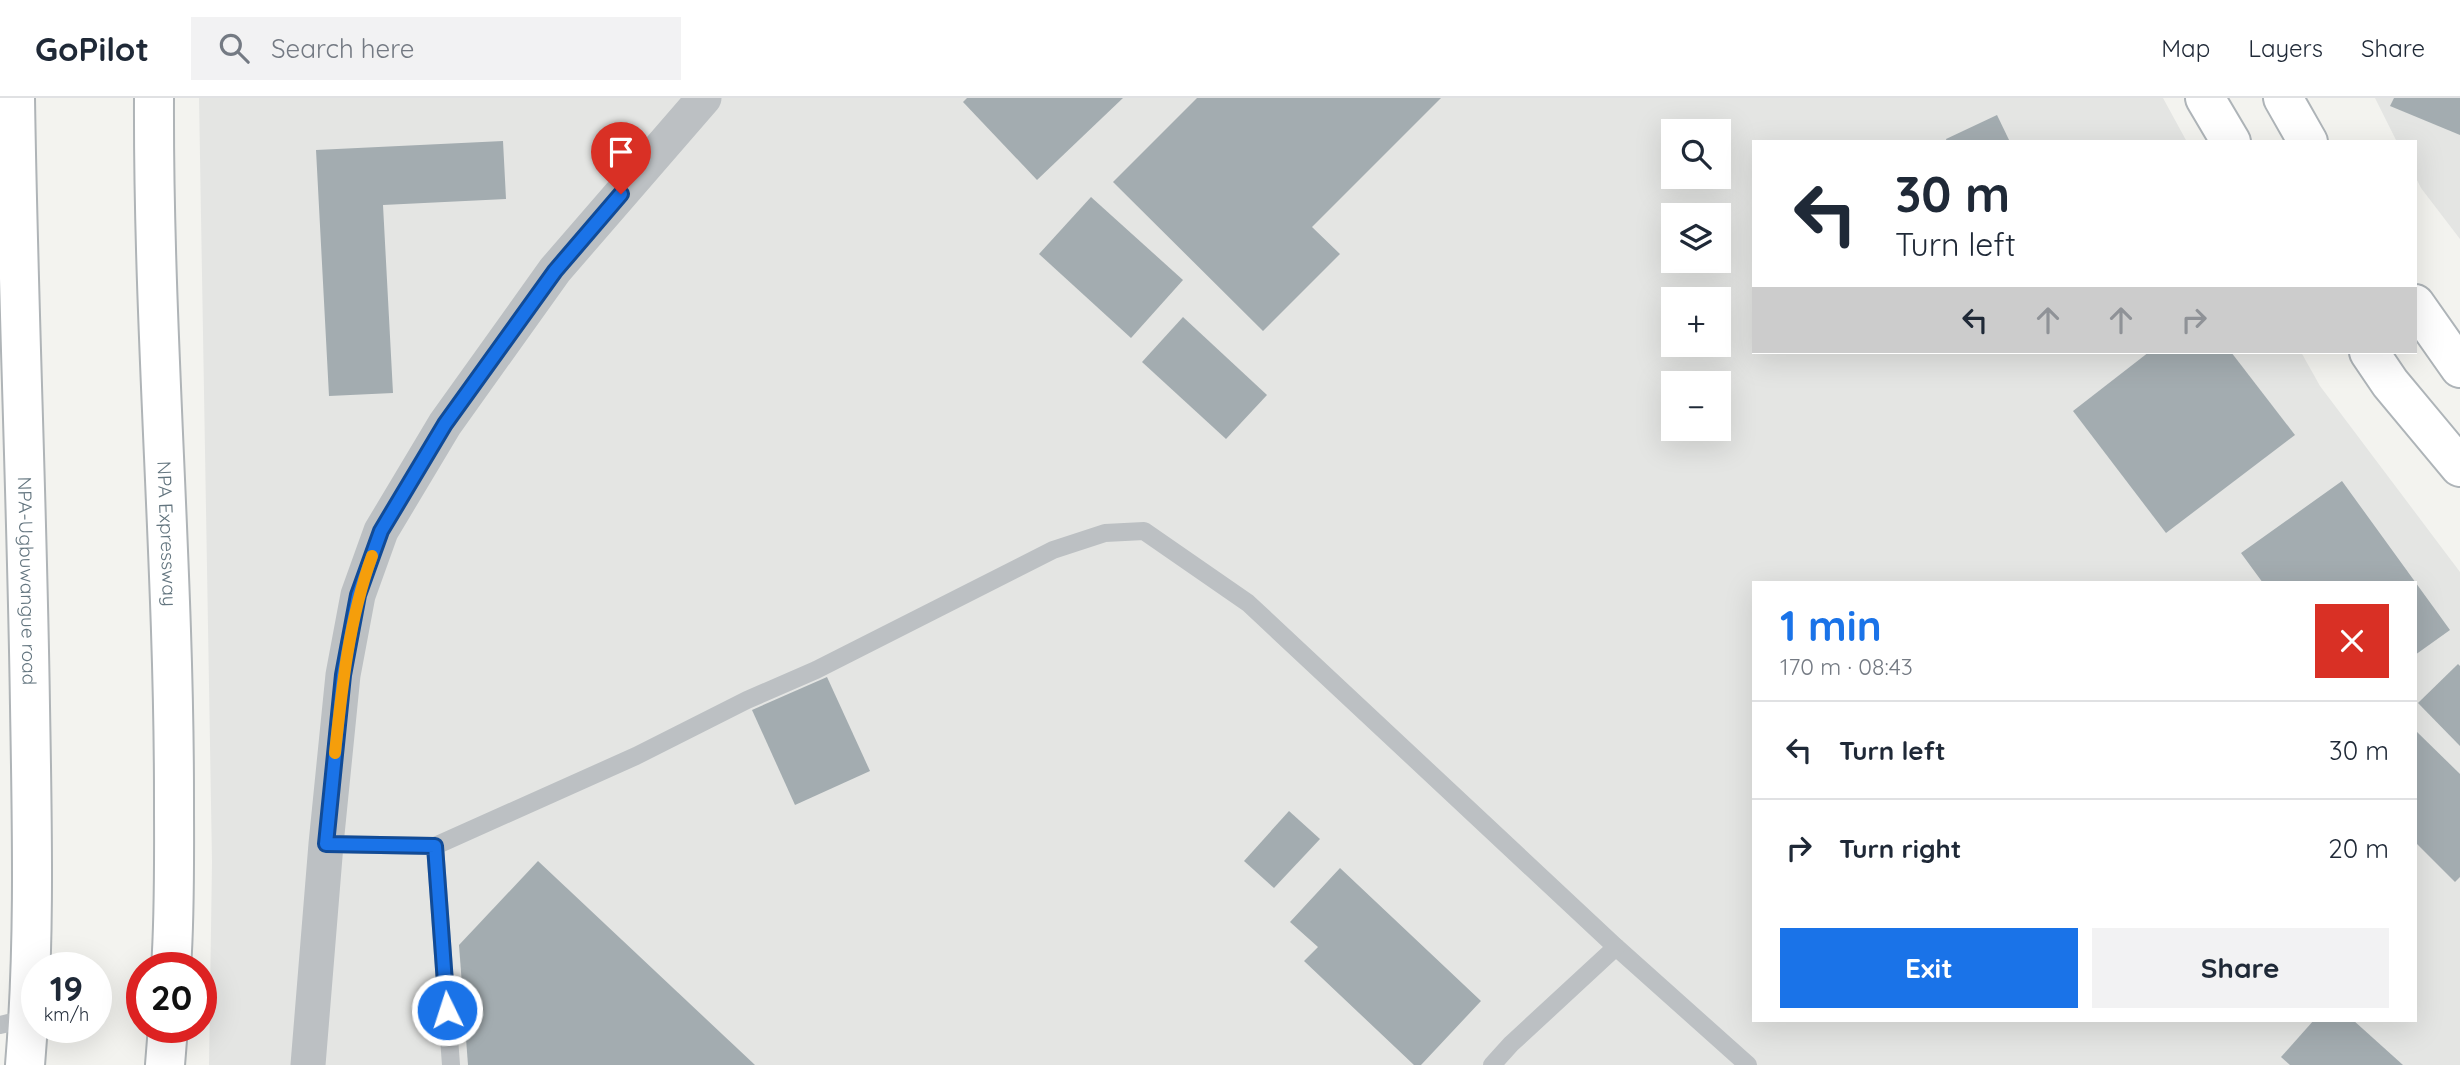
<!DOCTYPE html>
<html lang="en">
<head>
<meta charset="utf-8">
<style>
  body { margin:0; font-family:Quicksand,sans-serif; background:#f2f2f3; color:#1f2937; height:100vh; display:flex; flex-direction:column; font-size:26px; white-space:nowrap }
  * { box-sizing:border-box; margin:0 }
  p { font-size:23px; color:#747a83 }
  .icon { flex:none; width:38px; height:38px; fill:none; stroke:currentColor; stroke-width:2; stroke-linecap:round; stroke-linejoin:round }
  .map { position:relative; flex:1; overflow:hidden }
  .panel { position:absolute; left:1752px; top:483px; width:665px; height:441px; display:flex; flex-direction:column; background:#fff; border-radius:0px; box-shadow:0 7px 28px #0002 }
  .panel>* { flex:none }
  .top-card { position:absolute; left:1752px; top:42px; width:665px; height:214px; border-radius:0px; box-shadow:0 7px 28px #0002; background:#fff; color:#1f2937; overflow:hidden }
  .fabs { position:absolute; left:1661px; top:21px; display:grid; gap:14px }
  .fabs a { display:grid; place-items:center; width:70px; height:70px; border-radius:0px; background:#fff; box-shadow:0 7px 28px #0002; font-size:35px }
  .speed { position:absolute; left:21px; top:854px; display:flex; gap:14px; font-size:35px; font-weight:700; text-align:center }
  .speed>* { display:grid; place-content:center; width:91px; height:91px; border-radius:50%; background:#fff; box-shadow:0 7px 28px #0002; line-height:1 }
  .speed small { font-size:18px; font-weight:400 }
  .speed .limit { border:10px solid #d22; background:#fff; color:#111 }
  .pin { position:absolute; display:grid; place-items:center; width:60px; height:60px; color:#fff; margin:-72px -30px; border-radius:50% 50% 50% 0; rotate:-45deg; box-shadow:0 0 7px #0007 }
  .pin .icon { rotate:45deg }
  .me { position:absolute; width:77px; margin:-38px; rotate:356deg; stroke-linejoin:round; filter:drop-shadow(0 0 5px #0008) }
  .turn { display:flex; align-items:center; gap:24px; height:147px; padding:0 28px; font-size:32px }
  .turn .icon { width:91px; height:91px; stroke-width:2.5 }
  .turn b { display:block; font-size:49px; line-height:60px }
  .lanes { display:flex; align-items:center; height:66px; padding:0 28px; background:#0003; justify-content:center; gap:35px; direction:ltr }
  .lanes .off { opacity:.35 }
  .round { display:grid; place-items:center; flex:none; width:74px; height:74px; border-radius:0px; background:#f2f2f3 }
  .headline { display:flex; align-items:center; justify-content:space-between; height:119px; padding:0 28px }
  h1 { font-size:42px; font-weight:700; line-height:52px; color:#1a73e8 }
  .action { display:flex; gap:14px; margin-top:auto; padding:14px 28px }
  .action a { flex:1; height:80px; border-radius:0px; background:#1a73e8; color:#fff; font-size:28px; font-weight:700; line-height:80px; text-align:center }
  .action a+a { background:#f2f2f3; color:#1f2937 }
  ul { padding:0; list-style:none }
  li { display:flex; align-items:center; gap:21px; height:98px; padding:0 28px; border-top:2px solid #e0e1e3 }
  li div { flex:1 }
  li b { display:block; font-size:26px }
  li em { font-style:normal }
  header { display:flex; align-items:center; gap:42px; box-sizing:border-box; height:98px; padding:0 35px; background:#fff; border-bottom:2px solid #e0e1e3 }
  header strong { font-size:33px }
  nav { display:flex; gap:38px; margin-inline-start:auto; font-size:24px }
  .search { width:490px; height:63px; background:#f2f2f3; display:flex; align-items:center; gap:18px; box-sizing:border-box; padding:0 24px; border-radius:0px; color:#747a83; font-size:26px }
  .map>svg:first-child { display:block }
</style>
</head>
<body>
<header>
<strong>GoPilot</strong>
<div class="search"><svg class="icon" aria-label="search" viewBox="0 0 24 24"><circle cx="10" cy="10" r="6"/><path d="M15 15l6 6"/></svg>Search here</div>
<nav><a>Map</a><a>Layers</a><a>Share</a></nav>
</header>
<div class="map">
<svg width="2460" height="967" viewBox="0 0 2460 967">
  <rect width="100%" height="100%" fill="#f3f3ef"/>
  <!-- built -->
  <g fill="#e4e5e3" fill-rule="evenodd">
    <path d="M199,0h1964l24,44h-433v210h547l19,34 140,186v493h-2251l3,-203zM1673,33h45v46h-45zM1673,117h45v46h-45zM1673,201h45v46h-45zM1673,285h45v46h-45zM1754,485h661v437h-661z"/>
    <path d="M2375,0h85v141l-39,-51 -6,-12v-34h-18z"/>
  </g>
  <!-- building -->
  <g fill="#a3acb0">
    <path d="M967,0h156l-86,82 -74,-78z"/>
    <path d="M1197,0h244l-129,129 28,27 -77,77 -150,-149z"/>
    <path d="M2394,0h66v37l-70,-29z"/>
    <path d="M1997,17l13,27h-63l-1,-3z"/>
    <path d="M503,43l3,58 -123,6 10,188 -64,3 -13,-246z"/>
    <path d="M1091,99l92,83 -52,58 -92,-84z"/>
    <path d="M1183,219l84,78 -41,44 -84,-77z"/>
    <path d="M2149,254h82l64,83 -129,98 -93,-122z"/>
    <path d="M2342,383l108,149 -35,25v-72h-152l-22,-30z"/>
    <path d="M2458,566l2,2v80l-42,-43z"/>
    <path d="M827,579l43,94 -75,34 -43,-95z"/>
    <path d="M2415,632l45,44v103l-5,5 -40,-40z"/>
    <path d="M1289,713l31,28 -46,49 -30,-27z"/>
    <path d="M538,763l217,204h-287l-9,-120z"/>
    <path d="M1340,770l141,133 -60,64h-7l-110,-104 14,-14 -28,-25z"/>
    <path d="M2314,922h39l50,45h-113l-9,-8z"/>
  </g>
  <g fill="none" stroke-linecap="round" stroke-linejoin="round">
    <!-- secondary casing -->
    <g stroke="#aeb4b8" stroke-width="42">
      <g id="secondary">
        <path d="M2205,0l26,44"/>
        <path d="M2283,0l25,44"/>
        <path d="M2415,206l45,64"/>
        <path d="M2369,254l21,31 70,84"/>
      </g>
    </g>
    <!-- primary casing -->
    <g stroke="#afb4b7" stroke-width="42">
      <g id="primary">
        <path id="s1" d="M15,0c3,203 12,405 15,608 2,120 5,239 -5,359"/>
        <path id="s2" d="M154,0c-1,234 20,466 20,700 0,57 1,113 -3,170"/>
        <path d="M165,967l3,-38"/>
      </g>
    </g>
    <!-- lane -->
    <g stroke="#bcc0c3" stroke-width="18">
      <path d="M326,746l109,2 201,-90 111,-56 69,-30 237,-120 52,-17 39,-2 104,72 368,344 132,118"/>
      <path d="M435,748l16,219"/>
      <path d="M0,927l29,-7"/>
      <path d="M1492,967l19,-21 105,-97"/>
    </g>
    <!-- street -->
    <path stroke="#bcc0c3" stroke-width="35" d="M308,967l18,-221 17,-169 15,-80 23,-64 64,-107 110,-154 149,-172"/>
    <!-- secondary -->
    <use href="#secondary" stroke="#fff" stroke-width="38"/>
    <!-- primary -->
    <use href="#primary" stroke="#fff" stroke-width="38"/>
  </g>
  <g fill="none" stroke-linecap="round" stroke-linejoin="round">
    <!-- route casing -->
    <g stroke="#114b97" stroke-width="18">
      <path id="route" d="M447,912l-12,-164 -109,-2 17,-169 15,-80 23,-64 64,-107 110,-153 66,-77"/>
    </g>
    <!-- route -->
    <use href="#route" stroke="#1a73e8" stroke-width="12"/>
    <!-- slow -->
    <path stroke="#f59e0b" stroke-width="12" d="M335,655c7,-67 14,-134 37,-197"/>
  </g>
  <g text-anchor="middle" stroke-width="7" stroke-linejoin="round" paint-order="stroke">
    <!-- street labels -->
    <g font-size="19" fill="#63757f" stroke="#fff">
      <text dy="7" stroke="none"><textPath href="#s2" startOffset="436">NPA Expressway</textPath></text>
      <text dy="7" stroke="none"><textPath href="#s1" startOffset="483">NPA-Ugbuwangue road</textPath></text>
    </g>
  </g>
</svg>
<div class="fabs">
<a><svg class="icon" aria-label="search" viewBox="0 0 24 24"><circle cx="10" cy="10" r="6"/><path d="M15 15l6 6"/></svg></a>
<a><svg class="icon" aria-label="layers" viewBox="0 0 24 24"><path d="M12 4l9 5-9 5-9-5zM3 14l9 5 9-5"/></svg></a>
<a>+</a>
<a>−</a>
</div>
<div class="speed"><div>19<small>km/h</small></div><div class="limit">20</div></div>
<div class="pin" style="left:621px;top:96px;background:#d93025"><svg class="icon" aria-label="arrive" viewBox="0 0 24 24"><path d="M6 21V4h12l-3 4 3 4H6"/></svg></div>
<svg class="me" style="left:447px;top:912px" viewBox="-20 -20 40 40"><circle r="17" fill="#1a73e8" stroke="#fff" stroke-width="3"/><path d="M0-11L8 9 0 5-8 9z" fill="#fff"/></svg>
<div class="top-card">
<div class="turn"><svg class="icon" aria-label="left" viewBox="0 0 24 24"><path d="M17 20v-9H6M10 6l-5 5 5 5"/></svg><div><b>30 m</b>Turn left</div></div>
<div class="lanes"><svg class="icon" aria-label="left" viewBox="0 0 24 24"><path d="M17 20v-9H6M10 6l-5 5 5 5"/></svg><svg class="icon off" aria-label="ahead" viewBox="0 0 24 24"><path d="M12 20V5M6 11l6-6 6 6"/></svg><svg class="icon off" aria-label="ahead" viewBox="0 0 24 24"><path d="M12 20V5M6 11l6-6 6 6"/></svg><svg class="icon off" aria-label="right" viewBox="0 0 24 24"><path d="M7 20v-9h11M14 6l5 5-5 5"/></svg></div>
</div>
<section class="panel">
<div class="headline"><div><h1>1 min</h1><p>170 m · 08:43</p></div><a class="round" style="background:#d93025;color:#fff"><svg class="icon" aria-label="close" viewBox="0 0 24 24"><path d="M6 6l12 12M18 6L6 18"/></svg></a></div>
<ul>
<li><svg class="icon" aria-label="left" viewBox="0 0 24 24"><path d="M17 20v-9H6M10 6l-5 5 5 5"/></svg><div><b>Turn left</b></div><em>30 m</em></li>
<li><svg class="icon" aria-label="right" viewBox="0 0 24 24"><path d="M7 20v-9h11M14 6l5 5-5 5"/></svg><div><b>Turn right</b></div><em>20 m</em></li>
</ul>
<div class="action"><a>Exit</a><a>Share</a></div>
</section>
</div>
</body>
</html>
